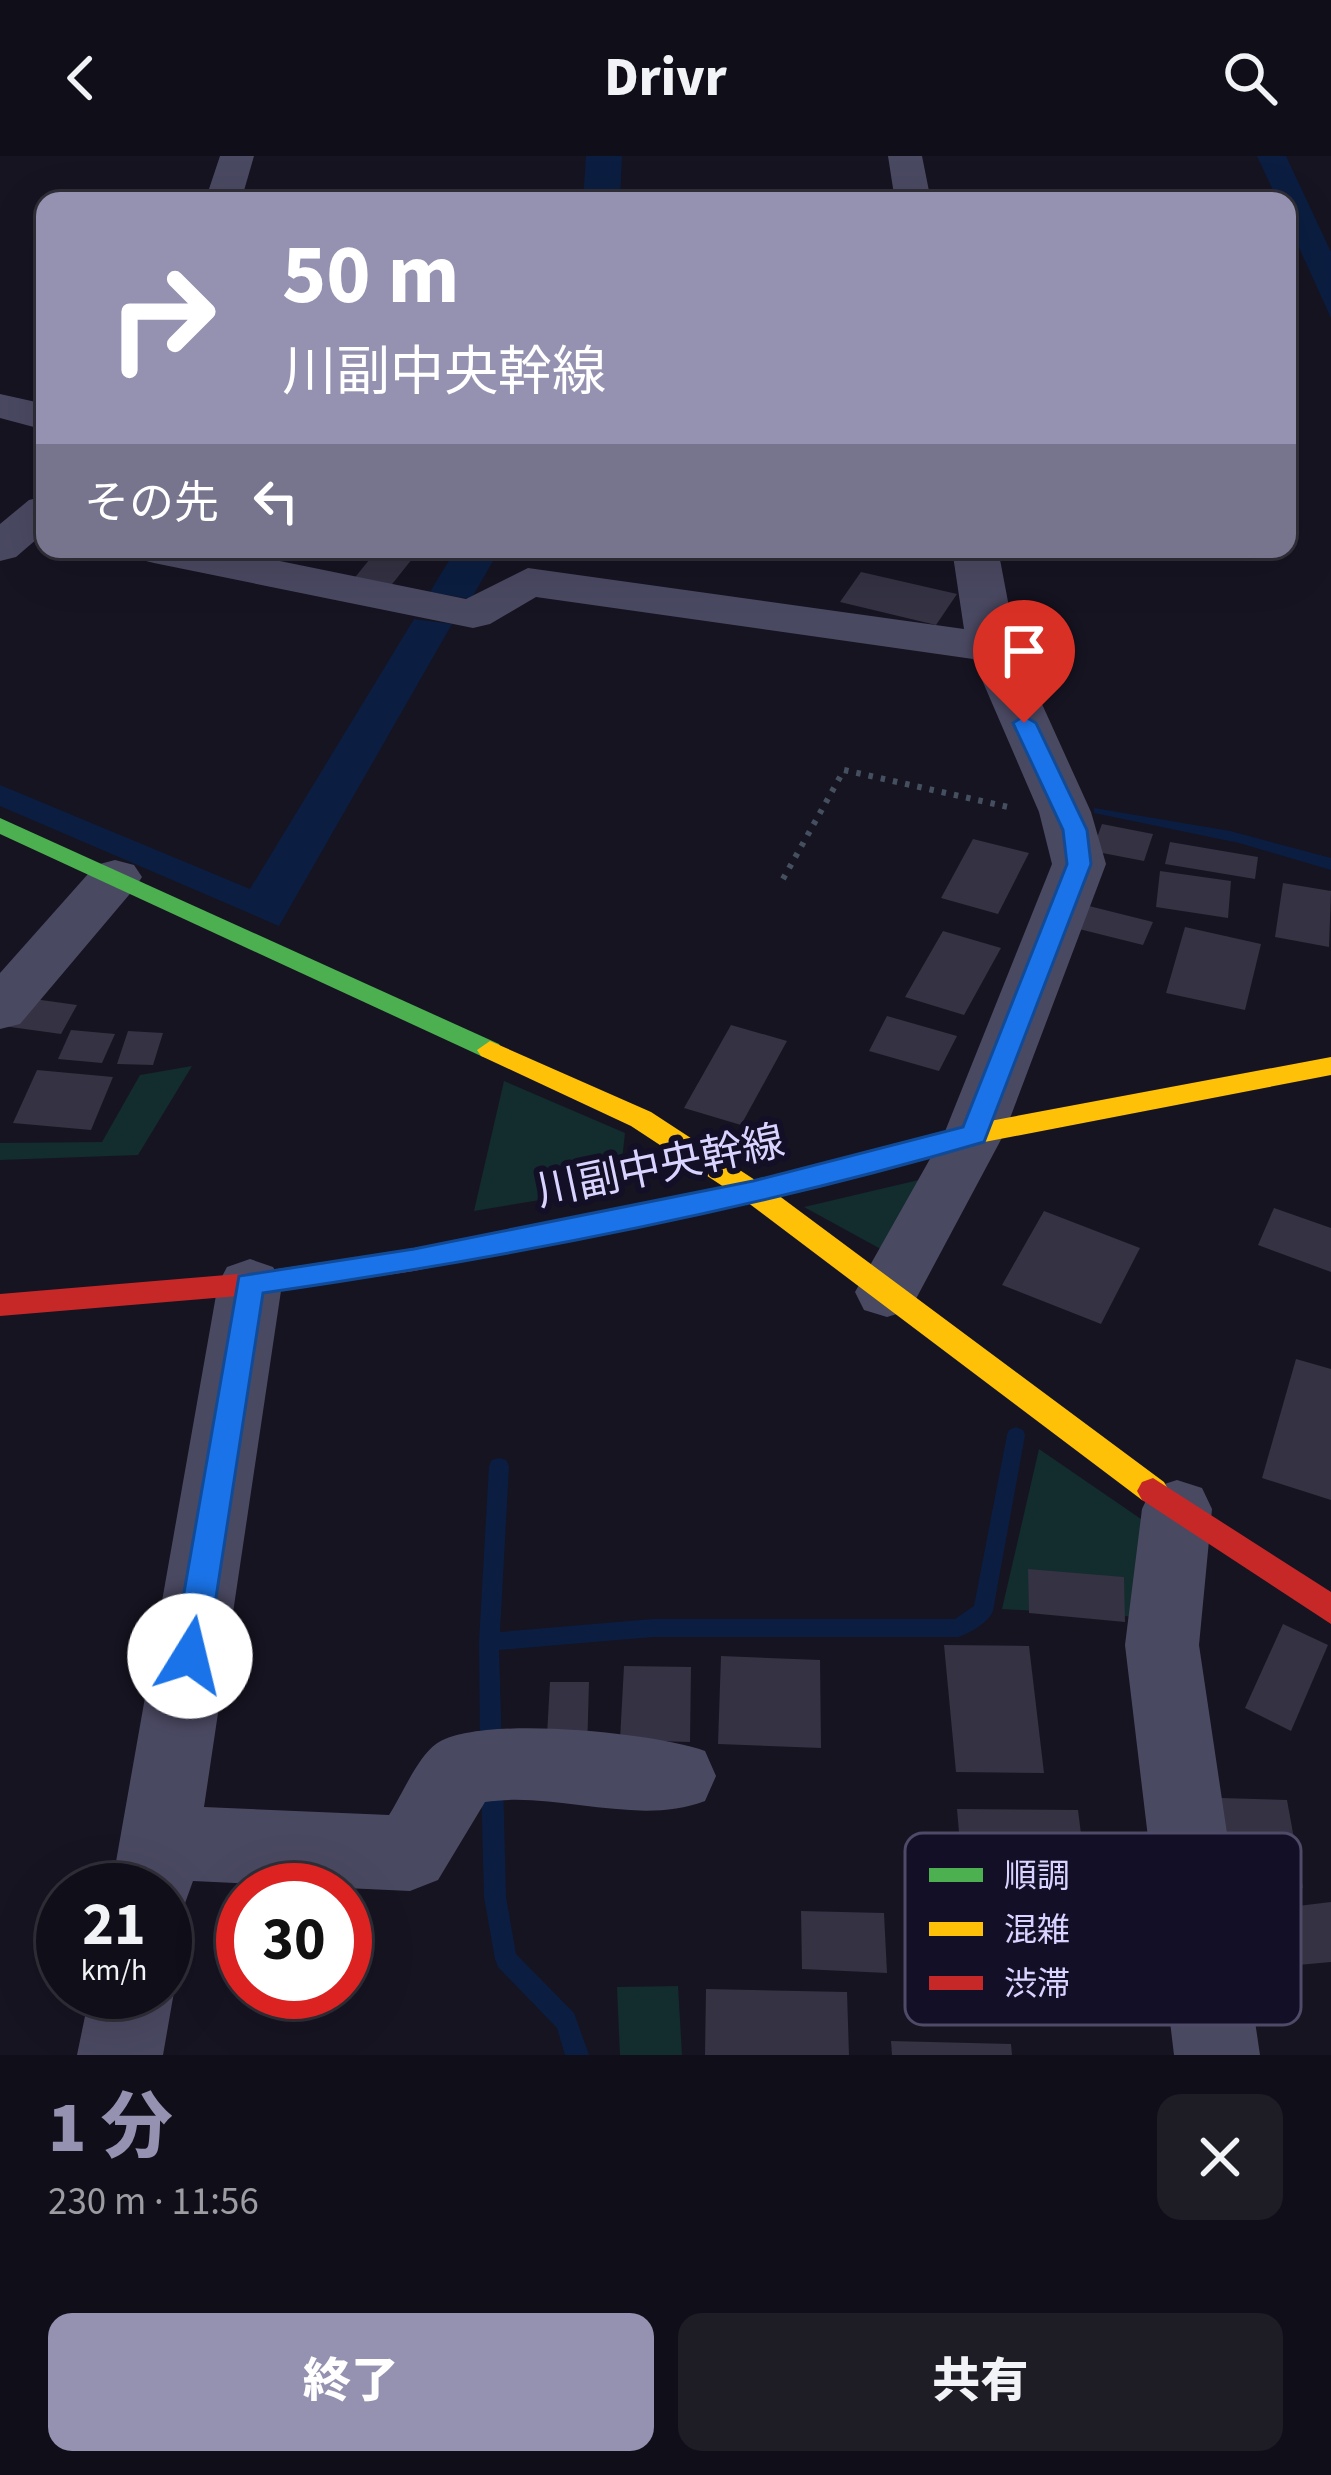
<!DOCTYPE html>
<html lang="ja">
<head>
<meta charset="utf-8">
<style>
  body { margin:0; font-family:"Source Sans 3","Noto Sans JP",sans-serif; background:#1e1d26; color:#f1f3f6; height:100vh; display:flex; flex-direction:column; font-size:45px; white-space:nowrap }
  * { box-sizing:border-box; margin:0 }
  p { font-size:39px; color:#9c9ca2 }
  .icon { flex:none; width:66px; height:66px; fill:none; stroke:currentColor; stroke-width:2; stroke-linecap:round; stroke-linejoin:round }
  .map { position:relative; height:1899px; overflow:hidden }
  .side { display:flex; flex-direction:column; background:#100f19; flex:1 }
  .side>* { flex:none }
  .top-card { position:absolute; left:36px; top:36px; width:1260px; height:366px; border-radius:24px; box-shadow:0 12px 48px #0002,0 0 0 3px #302f38; background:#9591b1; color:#fff; overflow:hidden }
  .speed { position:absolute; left:36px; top:1707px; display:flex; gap:24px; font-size:60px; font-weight:700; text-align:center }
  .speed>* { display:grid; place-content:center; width:156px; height:156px; border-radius:50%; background:#100f19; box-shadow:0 12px 48px #0002,0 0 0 3px #302f38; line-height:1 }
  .speed small { font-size:30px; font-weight:400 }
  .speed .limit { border:18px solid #d22; background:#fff; color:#111 }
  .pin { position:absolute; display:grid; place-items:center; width:102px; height:102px; color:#fff; margin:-123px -51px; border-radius:50% 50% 50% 0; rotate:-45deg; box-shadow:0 0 12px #0007 }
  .pin .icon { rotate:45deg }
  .me { position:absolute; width:132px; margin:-66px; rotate:9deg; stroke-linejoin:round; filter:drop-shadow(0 0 9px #0008) }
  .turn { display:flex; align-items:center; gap:42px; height:252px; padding:0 48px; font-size:54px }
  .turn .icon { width:156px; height:156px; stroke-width:2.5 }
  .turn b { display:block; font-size:84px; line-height:102px }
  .then { display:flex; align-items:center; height:114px; padding:0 48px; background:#0003; gap:24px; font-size:45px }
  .round { display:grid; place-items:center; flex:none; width:126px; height:126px; border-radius:24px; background:#1e1d26 }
  .headline { display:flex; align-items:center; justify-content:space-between; height:204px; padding:0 48px }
  h1 { font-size:72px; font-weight:800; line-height:90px; color:#9591b1 }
  .action { display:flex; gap:24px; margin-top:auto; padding:24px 48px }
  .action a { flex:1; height:138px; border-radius:24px; background:#9591b1; color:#fff; font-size:48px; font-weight:800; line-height:138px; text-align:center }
  .action a+a { background:#1e1d26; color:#f1f3f6 }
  header { display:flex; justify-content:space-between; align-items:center; height:156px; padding:0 48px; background:#100f19; font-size:54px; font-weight:800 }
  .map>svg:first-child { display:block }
</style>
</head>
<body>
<header><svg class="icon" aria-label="back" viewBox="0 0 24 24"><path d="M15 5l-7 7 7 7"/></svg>Drivr<svg class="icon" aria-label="search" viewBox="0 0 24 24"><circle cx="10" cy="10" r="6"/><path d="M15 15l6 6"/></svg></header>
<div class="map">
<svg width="1331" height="1899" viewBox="0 0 1331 1899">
  <rect width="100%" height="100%" fill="#161421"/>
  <!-- green -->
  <g fill="#132c2d">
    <path d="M192,910l-54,89 -138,5v-17l102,-1 38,-67z"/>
    <path d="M504,925l121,52 -6,54 -145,24z"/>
    <path d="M923,1023l-35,74 -84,-46z"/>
    <path d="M1039,1293l102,70 -1,98 -138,-8z"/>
    <path d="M678,1830l4,69h-62l-3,-68z"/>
  </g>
  <!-- water -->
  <g fill="#0b1e41">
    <path d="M586,0h36l-2,45h-37z"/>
    <path d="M1257,0h29l45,96v66l-44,-97v-20h-9z"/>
    <path d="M456,393h44l-29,50 -41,-7z"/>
    <path d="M414,463l38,5 -173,302 -279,-120v-21l250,104z"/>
    <path d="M1094,652l136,23 101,27v12l-92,-27 -145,-30z"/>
  </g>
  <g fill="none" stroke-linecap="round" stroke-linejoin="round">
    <!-- stream -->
    <g fill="#0b1e41" fill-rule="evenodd">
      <path d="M1016,1271l7,3 2,5 -32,176c-5,12 -23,22 -35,26h-305l-154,13 3,103 -3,7 -8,3 -8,-3 -3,-7 -1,-111 10,-176 3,-6 7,-2 7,2 3,6 -9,166 153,-13h302l19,-13 33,-171 2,-5z"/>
      <path d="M492,1612l8,3 3,7 3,119 10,57 58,59 15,42h-24l-8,-27 -59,-61 -3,-8 -11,-62 -3,-119 3,-7z"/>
    </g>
  </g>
  <!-- building -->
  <g fill="#343243">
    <path d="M378,393h42l-31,39 -37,-7z"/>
    <path d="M861,416l96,22 -21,31 -96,-23z"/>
    <path d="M1102,668l51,10 -9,27 -52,-10z"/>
    <path d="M973,683l56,14 -31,61 -57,-16z"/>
    <path d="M1170,686l88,15 -3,22 -90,-15z"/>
    <path d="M1160,715l71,10 -3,37 -72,-11z"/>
    <path d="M1283,727l48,8 -2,56 -54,-10z"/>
    <path d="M1085,749l68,17 -10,23 -68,-17z"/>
    <path d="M1185,771l76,17 -16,66 -79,-17z"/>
    <path d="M943,775l58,17 -37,67 -59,-18z"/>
    <path d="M20,841l57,8 -16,29 -58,-8z"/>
    <path d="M887,860l70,20 -18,35 -70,-20z"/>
    <path d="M731,869l56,16 -46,84 -57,-17z"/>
    <path d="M71,874l44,4 -13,29 -44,-4z"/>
    <path d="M128,875l35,2 -10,32 -36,-1z"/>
    <path d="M37,914l76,7 -22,53 -78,-7z"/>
    <path d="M1274,1052l57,20v44l-73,-27z"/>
    <path d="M1044,1055l96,37 -39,76 -99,-39z"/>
    <path d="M1296,1203l35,10v131l-69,-22z"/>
    <path d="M1028,1413l96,8 1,45 -96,-9z"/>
    <path d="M1283,1468l45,21 -37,86 -46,-23z"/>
    <path d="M944,1489l85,1 15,127 -88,-1z"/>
    <path d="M721,1500l99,4 1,88 -103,-4z"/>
    <path d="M624,1510l67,1 -1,75 -70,-2z"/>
    <path d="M550,1526h39l-2,71h-41z"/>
    <path d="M1187,1641l100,3 16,88 -103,-2z"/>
    <path d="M957,1653l121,1 13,105 -125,-1z"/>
    <path d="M1331,1746v60l-33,3 -17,-57z"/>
    <path d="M801,1755l83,2 3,60 -85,-4z"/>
    <path d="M706,1833l141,3 2,63h-144z"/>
    <path d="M891,1885l120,3 1,11h-120z"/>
  </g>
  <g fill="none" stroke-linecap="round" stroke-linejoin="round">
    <!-- path -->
    <path stroke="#44505f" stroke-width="6" stroke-dasharray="4.5 8" stroke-linecap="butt" d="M783,723l61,-109 164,37"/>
    <!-- street -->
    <g fill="#4a4962" fill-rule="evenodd">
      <path d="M220,0h34l-13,45h-36z"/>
      <path d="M888,0h34l9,45h-36z"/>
      <path d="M0,238l45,10v26l-45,-12z"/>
      <path d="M45,340v36l-29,25 -16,4v-37l29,-24z"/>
      <path d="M131,393h90l245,50 62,-31 436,61 -12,-80h46l19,100 74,163 15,52 -102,270 -94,176 -23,7 -23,-7 -9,-18 89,-158 108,-270 -13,-52 -66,-153 -437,-62 -46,27 -17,4 -319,-65 -16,-4z"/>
      <path d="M115,704l19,5 8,12 -8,12 -114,135 -20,5v-56l96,-108z"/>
      <path d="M250,1103l23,8 9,17 -78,523 185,8c13,-20 28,-57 47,-71 43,-30 220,-11 269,7l11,25 -11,25c-68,26 -148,-10 -220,1l-47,78 -28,11 -217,-10 -13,36 -15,6v-33h-54l107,-606 9,-17z"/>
      <path d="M1177,1324l25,8 10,21 -13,136 61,410h-86l-49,-410 17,-136 10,-21z"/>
      <path d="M165,1815l9,21 -11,63h-86l13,-63h75z"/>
    </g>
    <!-- fast -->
    <path fill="#4caf50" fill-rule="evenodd" d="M0,662l499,226 4,6 -13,9 -9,-3 -481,-222z"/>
    <!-- slow -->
    <path fill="#ffc107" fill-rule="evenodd" d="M490,885l161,71 104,68 219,-56 357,-67v18l-357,69 -196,51 386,287 5,9 -5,9 -11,4 -11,-4 -395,-298 -135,29 -10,-4 -4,-7 4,-7 122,-26 -93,-61 -150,-70 -4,-6z"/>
    <!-- jam -->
    <g fill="#c62828" fill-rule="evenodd">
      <path d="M612,1053l10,4 4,7 -4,7 -208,44 -164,24 -250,21v-22l250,-21 164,-24z"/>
      <path d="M1153,1322l178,114v32l-189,-124 -5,-9 5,-9z"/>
    </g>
  </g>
  <!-- route -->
  <path fill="#1a73e8" stroke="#114b97" stroke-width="3" d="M1024,560l12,7 51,107 4,34 -107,278c-235,69 -479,116 -721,151l-56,363 -5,10 -12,5 -12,-5 -5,-10 66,-380 175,-27 339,-68 210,-54 104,-263 -4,-34 -50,-107z"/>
  <g text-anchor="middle" stroke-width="12" stroke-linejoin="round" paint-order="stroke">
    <!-- street labels -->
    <g font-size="42" fill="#d9d4ff" stroke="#130f26">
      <text transform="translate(660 1009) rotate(-12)" y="15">川副中央幹線</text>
    </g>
  </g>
  <!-- legend -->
  <rect x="905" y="1677" width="396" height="192" rx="18" fill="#130f26" stroke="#4e4a67" stroke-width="3"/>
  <rect x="929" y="1712" width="54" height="14" fill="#4caf50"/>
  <rect x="929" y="1766" width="54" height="14" fill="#ffc107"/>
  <rect x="929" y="1820" width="54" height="14" fill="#c62828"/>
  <g font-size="33" fill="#d9d4ff">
    <text x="1004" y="1731">順調</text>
    <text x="1004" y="1785">混雑</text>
    <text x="1004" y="1839">渋滞</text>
  </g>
</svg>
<div class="speed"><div>21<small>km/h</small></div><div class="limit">30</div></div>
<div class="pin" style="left:1024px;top:567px;background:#d93025"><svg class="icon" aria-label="arrive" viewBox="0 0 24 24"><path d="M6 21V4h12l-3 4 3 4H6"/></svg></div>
<svg class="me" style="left:190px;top:1500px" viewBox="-20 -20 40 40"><circle r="19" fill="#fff"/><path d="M0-13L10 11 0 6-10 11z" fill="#1a73e8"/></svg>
<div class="top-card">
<div class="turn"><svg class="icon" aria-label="right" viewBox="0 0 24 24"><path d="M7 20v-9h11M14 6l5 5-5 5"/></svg><div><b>50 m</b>川副中央幹線</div></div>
<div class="then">その先<svg class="icon" aria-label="left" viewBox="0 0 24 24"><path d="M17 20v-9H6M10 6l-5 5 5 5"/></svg></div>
</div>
</div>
<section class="side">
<div class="headline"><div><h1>1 分</h1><p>230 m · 11:56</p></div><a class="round"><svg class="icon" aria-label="close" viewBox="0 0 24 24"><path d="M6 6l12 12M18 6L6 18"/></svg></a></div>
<div class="action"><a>終了</a><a>共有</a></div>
</section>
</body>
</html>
